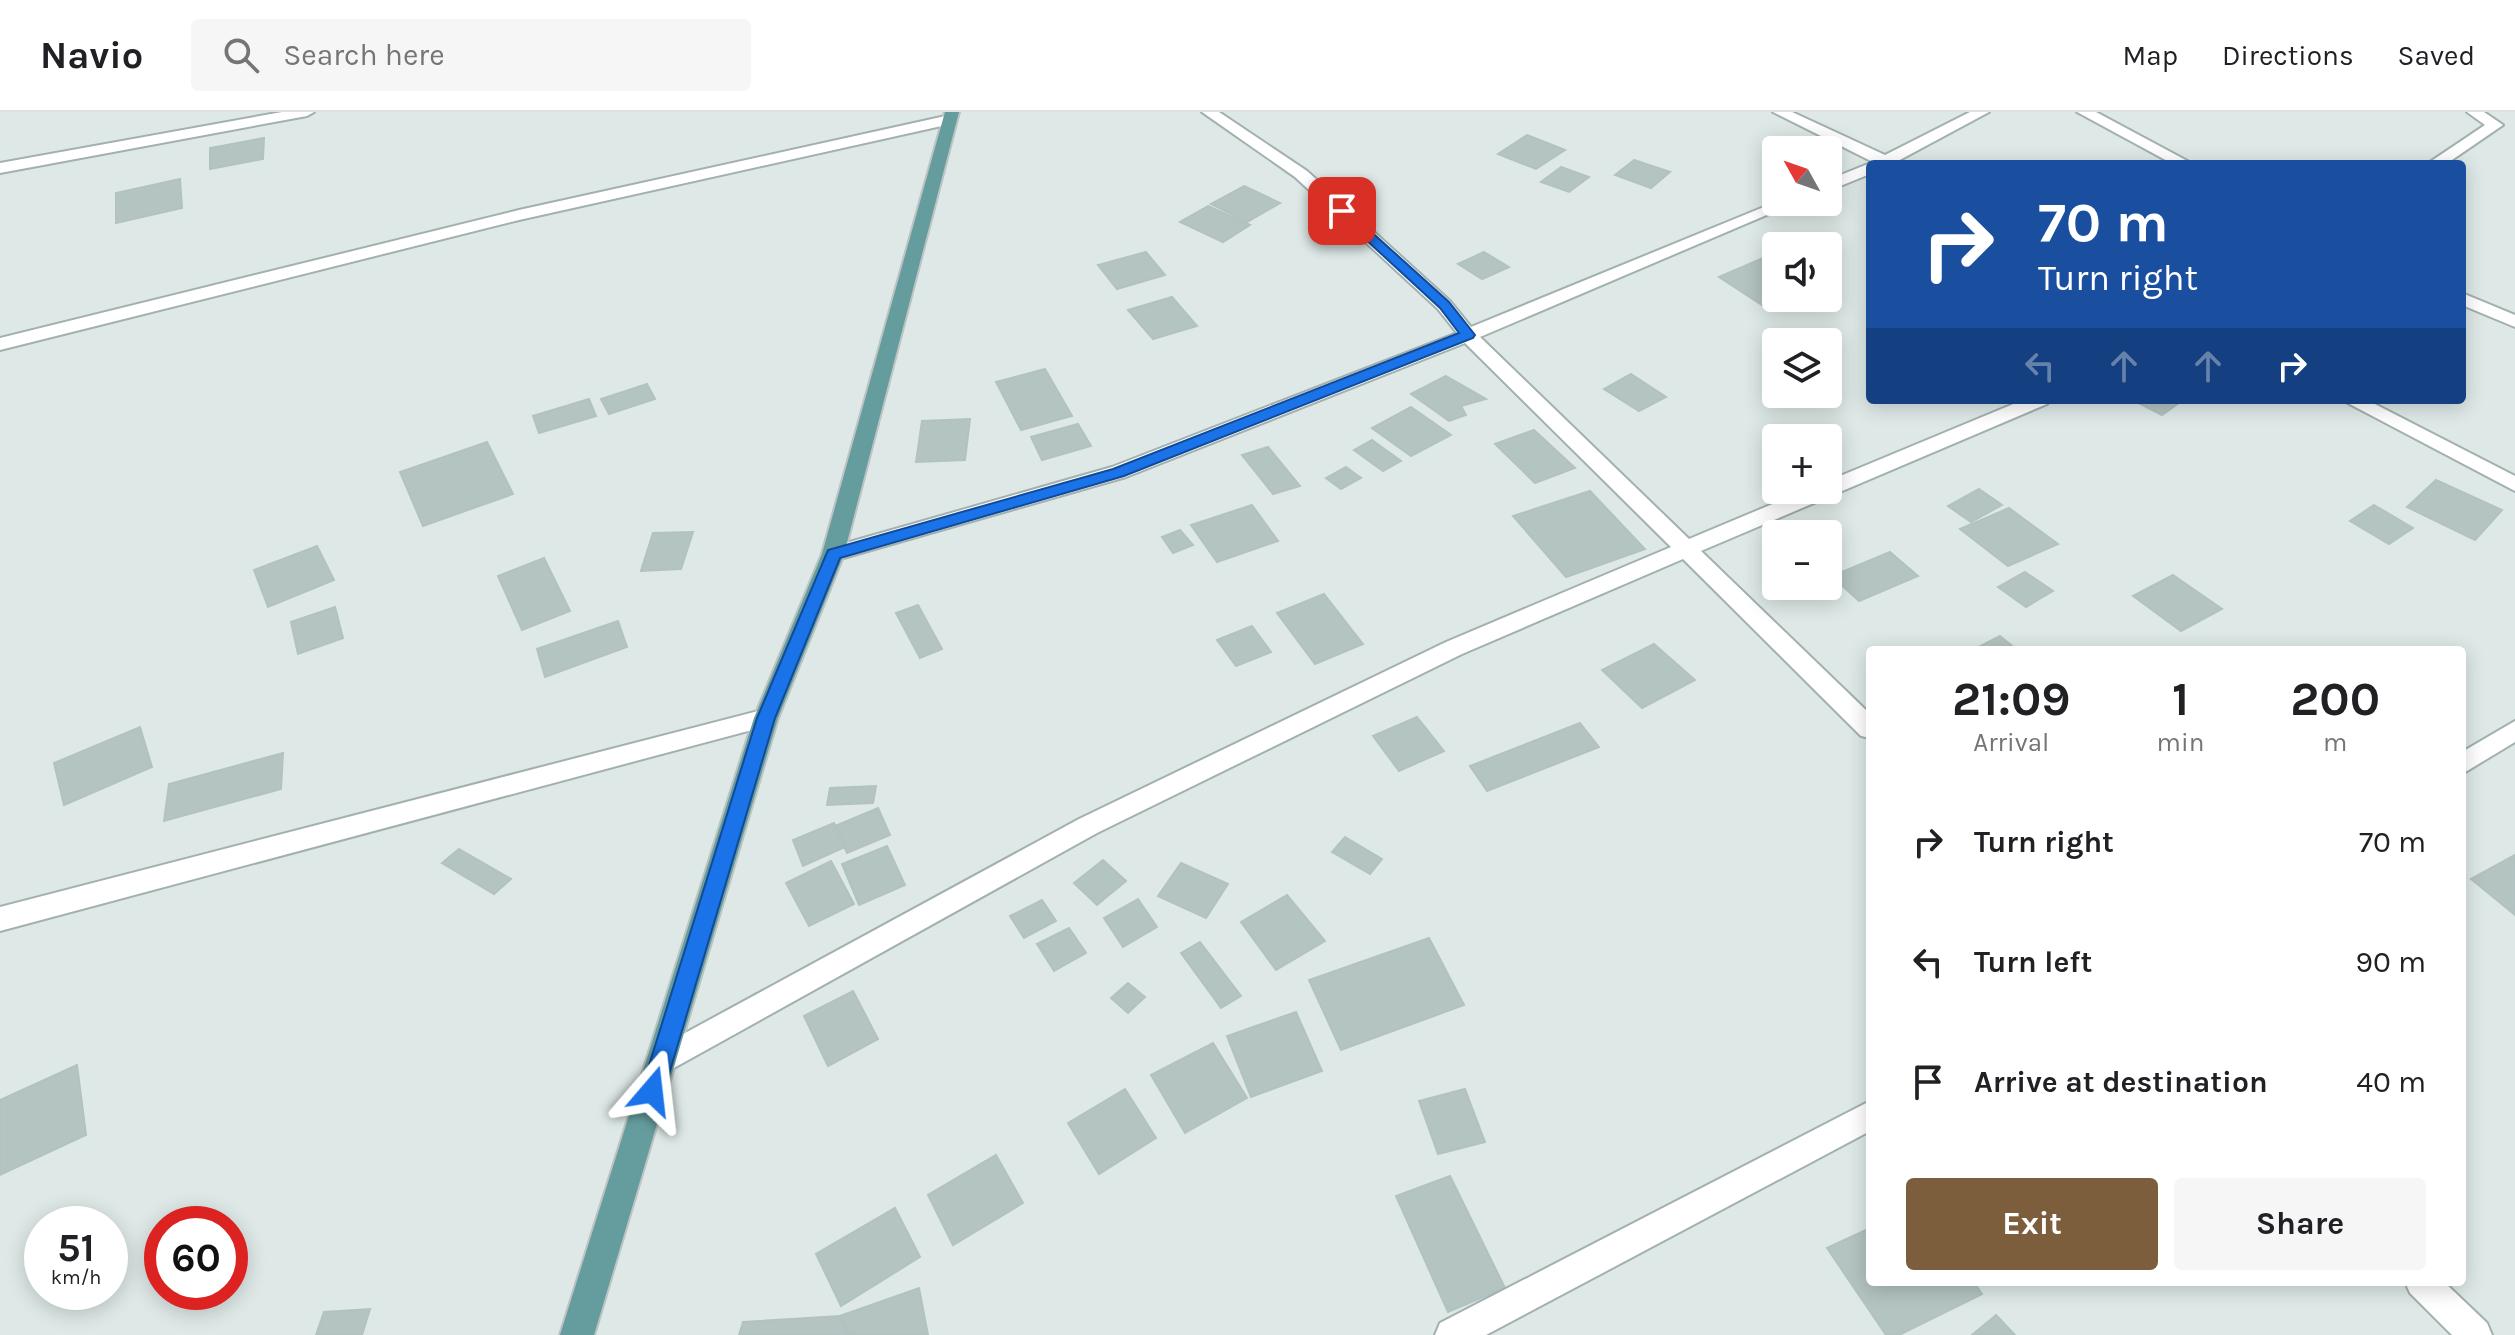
<!DOCTYPE html>
<html lang="en">
<head>
<meta charset="utf-8">
<style>
  body { margin:0; font-family:Karla,sans-serif; background:#f6f6f6; color:#202124; height:100vh; display:flex; flex-direction:column; font-size:30px; white-space:nowrap }
  * { box-sizing:border-box; margin:0 }
  p { font-size:26px; color:#757577 }
  .icon { flex:none; width:44px; height:44px; fill:none; stroke:currentColor; stroke-width:2; stroke-linecap:round; stroke-linejoin:round }
  .map { position:relative; flex:1; overflow:hidden }
  .drawer { position:absolute; left:1866px; top:534px; width:600px; height:640px; display:flex; flex-direction:column; background:#fff; border-radius:8px; box-shadow:0 4px 20px #0003 }
  .drawer>* { flex:none }
  .banner { position:absolute; left:1866px; top:48px; width:600px; height:244px; border-radius:8px; box-shadow:0 4px 20px #0003; background:#1a4fa0; color:#fff; overflow:hidden }
  .needle { width:52px; rotate:310deg }
  .buttons { position:absolute; left:1762px; top:24px; display:grid; gap:16px }
  .buttons a { display:grid; place-items:center; width:80px; height:80px; border-radius:8px; background:#fff; box-shadow:0 4px 20px #0003; font-size:40px }
  .speed { position:absolute; left:24px; top:1094px; display:flex; gap:16px; font-size:40px; font-weight:700; text-align:center }
  .speed>* { display:grid; place-content:center; width:104px; height:104px; border-radius:50%; background:#fff; box-shadow:0 4px 20px #0003; line-height:1 }
  .speed small { font-size:20px; font-weight:400 }
  .speed .limit { border:12px solid #d22; background:#fff; color:#111 }
  .pin { position:absolute; display:grid; place-items:center; width:68px; height:68px; color:#fff; margin:-34px; border-radius:16px; box-shadow:0 4px 12px #0006 }
  .me { position:absolute; width:88px; margin:-44px; rotate:17deg; stroke-linejoin:round; filter:drop-shadow(0 0 6px #0008) }
  .turn { display:flex; align-items:center; gap:28px; height:168px; padding:0 40px; font-size:36px }
  .turn .icon { width:104px; height:104px; stroke-width:2.5 }
  .turn b { display:block; font-size:56px; line-height:68px }
  .lanes { display:flex; align-items:center; height:76px; padding:0 40px; background:#0003; justify-content:center; gap:40px; direction:ltr }
  .lanes .off { opacity:.35 }
  .eta { display:flex; justify-content:space-evenly; align-items:center; height:136px; text-align:center }
  .eta b { font-size:48px; font-weight:700; line-height:56px }
  .action { display:flex; gap:16px; margin-top:auto; padding:16px 40px }
  .action a { flex:1; height:92px; border-radius:8px; background:#7c5d3c; color:#fff; font-size:32px; font-weight:700; line-height:92px; text-align:center }
  .action a+a { background:#f6f6f6; color:#202124 }
  ul { padding:0; list-style:none }
  li { display:flex; align-items:center; gap:24px; height:120px; padding:0 40px }
  li div { flex:1 }
  li b { display:block; font-size:30px }
  li em { font-style:normal }
  header { display:flex; align-items:center; gap:48px; box-sizing:border-box; height:112px; padding:0 40px; background:#fff; border-bottom:2px solid #e0e0e0 }
  header strong { font-size:38px }
  nav { display:flex; gap:44px; margin-inline-start:auto; font-size:28px }
  .search { width:560px; height:72px; background:#f6f6f6; display:flex; align-items:center; gap:20px; box-sizing:border-box; padding:0 28px; border-radius:8px; color:#757577; font-size:30px }
  .map>svg:first-child { display:block }
</style>
</head>
<body>
<header>
<strong>Navio</strong>
<div class="search"><svg class="icon" aria-label="search" viewBox="0 0 24 24"><circle cx="10" cy="10" r="6"/><path d="M15 15l6 6"/></svg>Search here</div>
<nav><a>Map</a><a>Directions</a><a>Saved</a></nav>
</header>
<div class="map">
<svg width="2515" height="1223" viewBox="0 0 2515 1223">
  <rect width="100%" height="100%" fill="#dee9e7"/>
  <!-- building -->
  <g fill="#b4c4c1" stroke="#b1c2c0" stroke-width="2">
    <path d="M1527,23l38,15 -29,19 -38,-15z"/>
    <path d="M264,26l-1,21 -53,10v-21z"/>
    <path d="M1634,48l36,12 -19,16 -36,-13z"/>
    <path d="M1561,55l28,10 -20,15 -28,-10z"/>
    <path d="M180,67l2,29 -66,15v-30z"/>
    <path d="M1244,74l36,17 -33,19 -36,-18z"/>
    <path d="M1208,94l42,19 -27,17 -43,-20z"/>
    <path d="M1146,140l19,23 -48,14 -19,-24z"/>
    <path d="M1484,140l25,15 -27,12 -24,-15z"/>
    <path d="M1768,144l8,5v37l-14,7 -43,-28z"/>
    <path d="M1172,185l25,29 -44,13 -25,-29z"/>
    <path d="M1045,257l27,47 -51,14 -25,-48z"/>
    <path d="M1631,262l35,23 -27,14 -35,-22z"/>
    <path d="M1446,264l40,23 -25,7 5,9 -17,6 -38,-27z"/>
    <path d="M647,272l8,15 -46,15 -8,-15z"/>
    <path d="M589,287l7,17 -57,17 -6,-17z"/>
    <path d="M2133,288h50l-21,15z"/>
    <path d="M1411,295l40,28 -40,21 -39,-28z"/>
    <path d="M970,307l-5,41 -49,2 6,-41z"/>
    <path d="M1078,312l13,22 -49,14 -11,-23z"/>
    <path d="M1534,318l41,38 -40,15 -40,-39z"/>
    <path d="M1372,328l29,21 -18,10 -29,-21z"/>
    <path d="M487,330l26,52 -90,32 -23,-54z"/>
    <path d="M1268,335l32,39 -27,8 -31,-39z"/>
    <path d="M1346,355l15,11 -20,11 -15,-11z"/>
    <path d="M2436,368l66,30 -27,30 -68,-33z"/>
    <path d="M1979,377l23,16 -31,17 -23,-16z"/>
    <path d="M1590,379l55,58 -79,28 -53,-61z"/>
    <path d="M1252,393l26,36 -61,21 -26,-37z"/>
    <path d="M2374,393l39,23 -24,16 -39,-23z"/>
    <path d="M2009,396l49,36 -50,22 -48,-37z"/>
    <path d="M1180,418l13,15 -20,8 -11,-16z"/>
    <path d="M693,420l-12,37 -40,2 12,-38z"/>
    <path d="M317,434l17,34 -66,27 -14,-37z"/>
    <path d="M1890,440l28,24 -59,25 -27,-25z"/>
    <path d="M544,446l26,53 -48,19 -24,-54z"/>
    <path d="M2025,460l28,19 -27,16 -28,-20z"/>
    <path d="M2173,463l49,34 -41,22 -48,-35z"/>
    <path d="M1324,482l39,50 -48,20 -38,-51z"/>
    <path d="M918,493l24,44 -22,9 -24,-45z"/>
    <path d="M335,495l8,31 -45,16 -7,-32z"/>
    <path d="M618,509l9,26 -82,30 -8,-28z"/>
    <path d="M1252,514l19,26 -35,14 -19,-26z"/>
    <path d="M2000,524l17,14h-44z"/>
    <path d="M1654,532l41,36 -53,28 -40,-38z"/>
    <path d="M1417,605l27,34 -45,20 -26,-35z"/>
    <path d="M1580,611l19,24 -112,44 -17,-25z"/>
    <path d="M140,615l12,40 -88,38 -10,-42z"/>
    <path d="M283,641l-2,36 -117,32 5,-37z"/>
    <path d="M876,674l-3,17 -46,2 3,-17z"/>
    <path d="M878,696l12,27 -43,18 -12,-27z"/>
    <path d="M834,711l11,24 -42,19 -10,-26z"/>
    <path d="M1345,725l37,22 -12,15 -38,-22z"/>
    <path d="M887,734l18,39 -46,20 -17,-41z"/>
    <path d="M459,737l52,30 -17,15 -52,-31z"/>
    <path d="M2515,743v60l-44,-36z"/>
    <path d="M1103,748l23,21 -29,24 -23,-22z"/>
    <path d="M831,749l23,43 -45,22 -23,-43z"/>
    <path d="M1181,751l47,21 -22,34 -48,-22z"/>
    <path d="M1287,783l38,46 -49,29 -35,-48z"/>
    <path d="M1138,787l19,28 -34,20 -19,-29z"/>
    <path d="M1042,788l14,21 -32,17 -14,-22z"/>
    <path d="M1069,816l17,25 -32,18 -17,-27z"/>
    <path d="M1429,826l35,67 -123,45 -32,-70z"/>
    <path d="M1200,830l41,54 -20,12 -40,-55z"/>
    <path d="M1128,871l17,14 -17,16 -17,-15z"/>
    <path d="M853,879l25,48 -50,27 -24,-50z"/>
    <path d="M1296,900l26,59 -71,26 -24,-61z"/>
    <path d="M1213,931l34,55 -62,35 -34,-58z"/>
    <path d="M77,953l9,70 -86,40v-75z"/>
    <path d="M1125,977l31,49 -57,36 -31,-51z"/>
    <path d="M1465,977l20,53 -47,12 -19,-53z"/>
    <path d="M996,1043l27,48 -70,42 -25,-50z"/>
    <path d="M1450,1064l55,112 -57,24 -52,-116z"/>
    <path d="M895,1096l25,49 -79,49 -25,-52z"/>
    <path d="M1870,1116v54h104l8,12 -83,41h-13l-59,-87z"/>
    <path d="M919,1176l9,47h-85l-3,-19z"/>
    <path d="M370,1197l-8,26h-46l8,-23z"/>
    <path d="M1996,1203l19,20h-43z"/>
    <path d="M840,1204l9,19h-110l4,-13z"/>
  </g>
  <g fill="none" stroke-linecap="round" stroke-linejoin="round">
    <!-- minor casing -->
    <g stroke="#a2b0af" stroke-width="4">
      <g id="minor">
        <path d="M282,0h32l-7,4 -307,57v-10z"/>
        <path d="M1202,0h17l88,59 143,130 21,26 305,-125h21l-317,135 209,202 117,-49h22v-9l195,-81h27l-3,4 -346,147 169,163v24l-9,-2 -178,-177 -221,95 -365,179 -425,236 -10,4 -10,-4 -4,-9 4,-9 427,-232 367,-177 225,-95 -206,-204 -339,134 -293,84 -8,-2 -3,-5 3,-5 287,-82 345,-134 -19,-24 -143,-132z"/>
        <path d="M1773,0h19l93,43 85,-43h19l-93,50 2,2h-28v10l-42,17v-11l45,-18z"/>
        <path d="M2077,0h19l97,52h-20z"/>
        <path d="M2467,0h17l19,13 -57,39h-19l58,-39z"/>
        <path d="M950,3l5,2v6l-436,97 -519,130v-12l519,-128z"/>
        <path d="M2462,181l53,22v12l-53,-22z"/>
        <path d="M2342,288h25l148,76v15z"/>
        <path d="M766,597l8,3 4,6 -4,6 -774,207v-24z"/>
        <path d="M2515,609v21l-53,32v-22z"/>
        <path d="M1870,989v30l-384,204h-51l5,-12z"/>
        <path d="M2405,1170h39l43,41 5,12h-40l-42,-42z"/>
      </g>
    </g>
    <!-- primary casing -->
    <g stroke="#bcc3c3" stroke-width="4">
      <path id="primary" d="M945,0h14l-115,442 -66,164 -184,617h-34l194,-617 68,-164z"/>
    </g>
    <!-- minor -->
    <use href="#minor" fill="#fff" fill-rule="evenodd"/>
    <!-- primary -->
    <use href="#primary" fill="#659c9d" fill-rule="evenodd"/>
  </g>
  <!-- route -->
  <path fill="#1a73e8" stroke="#114b97" stroke-width="2" d="M1338,97h8l103,93 26,33 -2,3 -349,138 -284,82 -65,160 -111,373 -4,7 -8,3 -7,-3 -4,-7 116,-373 71,-168 285,-81 346,-136 -19,-25 -102,-94z"/>
</svg>
<div class="buttons">
<a><svg class="needle" viewBox="-14 -14 28 28"><path d="M0-13l5 13h-10z" fill="#e53935"/><path d="M0 13l5-13h-10z" fill="#757577"/></svg></a>
<a><svg class="icon" aria-label="sound" viewBox="0 0 24 24"><path d="M4 9h4l5-4v14l-5-4H4zM17 9q2 3 0 6"/></svg></a>
<a><svg class="icon" aria-label="layers" viewBox="0 0 24 24"><path d="M12 4l9 5-9 5-9-5zM3 14l9 5 9-5"/></svg></a>
<a>+</a>
<a>−</a>
</div>
<div class="speed"><div>51<small>km/h</small></div><div class="limit">60</div></div>
<div class="pin" style="left:1342px;top:99px;background:#d93025"><svg class="icon" aria-label="arrive" viewBox="0 0 24 24"><path d="M6 21V4h12l-3 4 3 4H6"/></svg></div>
<svg class="me" style="left:652px;top:979px" viewBox="-20 -20 40 40"><path d="M0-17L14 15 0 8-14 15z" fill="#1a73e8" stroke="#fff" stroke-width="4"/></svg>
<div class="banner">
<div class="turn"><svg class="icon" aria-label="right" viewBox="0 0 24 24"><path d="M7 20v-9h11M14 6l5 5-5 5"/></svg><div><b>70 m</b>Turn right</div></div>
<div class="lanes"><svg class="icon off" aria-label="left" viewBox="0 0 24 24"><path d="M17 20v-9H6M10 6l-5 5 5 5"/></svg><svg class="icon off" aria-label="ahead" viewBox="0 0 24 24"><path d="M12 20V5M6 11l6-6 6 6"/></svg><svg class="icon off" aria-label="ahead" viewBox="0 0 24 24"><path d="M12 20V5M6 11l6-6 6 6"/></svg><svg class="icon" aria-label="right" viewBox="0 0 24 24"><path d="M7 20v-9h11M14 6l5 5-5 5"/></svg></div>
</div>
<section class="drawer">
<div class="eta">
<div><b>21:09</b><p>Arrival</p></div>
<div><b>1</b><p>min</p></div>
<div><b>200</b><p>m</p></div>
</div>
<ul>
<li><svg class="icon" aria-label="right" viewBox="0 0 24 24"><path d="M7 20v-9h11M14 6l5 5-5 5"/></svg><div><b>Turn right</b></div><em>70 m</em></li>
<li><svg class="icon" aria-label="left" viewBox="0 0 24 24"><path d="M17 20v-9H6M10 6l-5 5 5 5"/></svg><div><b>Turn left</b></div><em>90 m</em></li>
<li><svg class="icon" aria-label="arrive" viewBox="0 0 24 24"><path d="M6 21V4h12l-3 4 3 4H6"/></svg><div><b>Arrive at destination</b></div><em>40 m</em></li>
</ul>
<div class="action"><a>Exit</a><a>Share</a></div>
</section>
</div>
</body>
</html>
